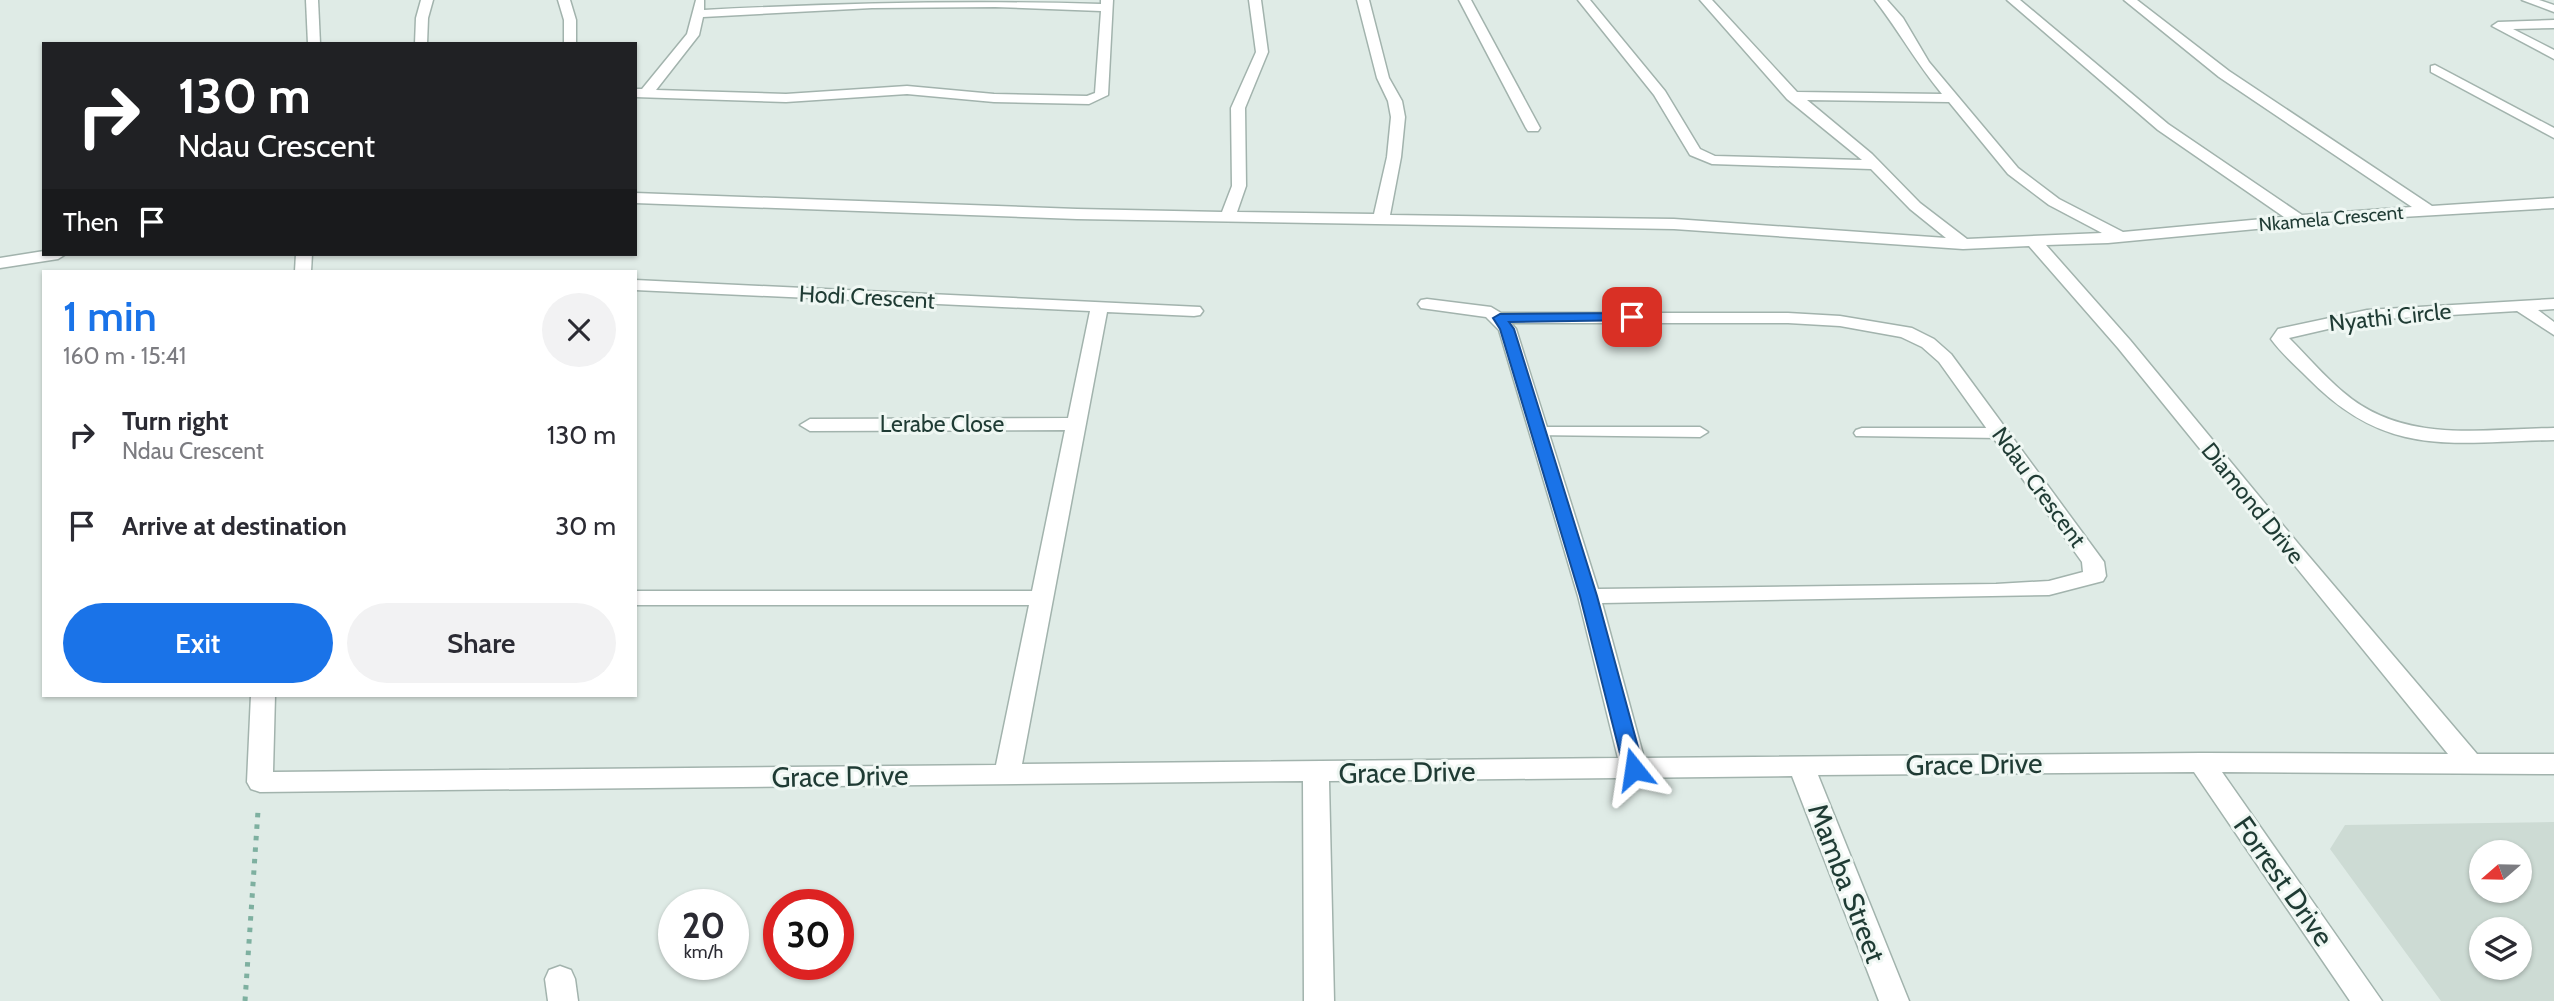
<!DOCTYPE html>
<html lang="en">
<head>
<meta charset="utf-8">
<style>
  body { margin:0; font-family:Cabin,sans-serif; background:#f2f2f3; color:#2b2b33; height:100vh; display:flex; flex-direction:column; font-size:26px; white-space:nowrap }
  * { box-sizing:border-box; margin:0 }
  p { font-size:23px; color:#7c7c81 }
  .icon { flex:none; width:38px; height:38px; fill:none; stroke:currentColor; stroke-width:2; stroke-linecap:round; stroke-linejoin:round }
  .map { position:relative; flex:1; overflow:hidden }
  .panel { position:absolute; left:42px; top:270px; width:595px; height:427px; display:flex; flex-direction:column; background:#fff; border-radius:0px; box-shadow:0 2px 5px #0004 }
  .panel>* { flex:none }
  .banner { position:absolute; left:42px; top:42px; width:595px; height:214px; border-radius:0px; box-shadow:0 2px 5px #0004; background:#202124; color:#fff; overflow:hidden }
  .needle { width:46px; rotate:250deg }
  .controls { position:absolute; left:2469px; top:840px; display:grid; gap:14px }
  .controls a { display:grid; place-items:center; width:63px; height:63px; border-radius:50%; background:#fff; box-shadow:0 2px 5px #0004; font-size:35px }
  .speed { position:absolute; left:658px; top:889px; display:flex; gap:14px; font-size:35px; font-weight:700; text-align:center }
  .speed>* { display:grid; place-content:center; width:91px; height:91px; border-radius:50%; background:#fff; box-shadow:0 2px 5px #0004; line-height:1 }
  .speed small { font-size:18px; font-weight:400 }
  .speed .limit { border:10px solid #d22; background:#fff; color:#111 }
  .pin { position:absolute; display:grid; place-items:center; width:60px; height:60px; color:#fff; margin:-30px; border-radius:14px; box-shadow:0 4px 10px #0006 }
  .me { position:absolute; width:77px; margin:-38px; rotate:345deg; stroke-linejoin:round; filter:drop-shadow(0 0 5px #0008) }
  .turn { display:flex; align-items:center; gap:24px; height:147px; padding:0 21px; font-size:32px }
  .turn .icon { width:91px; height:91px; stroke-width:2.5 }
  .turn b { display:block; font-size:49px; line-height:60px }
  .then { display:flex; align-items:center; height:66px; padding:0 21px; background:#0003; gap:14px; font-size:26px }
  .round { display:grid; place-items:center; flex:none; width:74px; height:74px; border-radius:37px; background:#f2f2f3 }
  .overview { display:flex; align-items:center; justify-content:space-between; height:119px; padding:0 21px }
  h1 { font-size:42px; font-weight:600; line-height:52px; color:#1a73e8 }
  .action { display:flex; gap:14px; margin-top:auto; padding:14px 21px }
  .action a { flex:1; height:80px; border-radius:42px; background:#1a73e8; color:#fff; font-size:28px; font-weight:600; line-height:80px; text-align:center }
  .action a+a { background:#f2f2f3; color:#2b2b33 }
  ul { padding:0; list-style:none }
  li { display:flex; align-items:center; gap:21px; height:91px; padding:0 21px }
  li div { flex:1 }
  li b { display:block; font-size:26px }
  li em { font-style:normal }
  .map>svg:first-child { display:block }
</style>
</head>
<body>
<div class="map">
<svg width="2554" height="1001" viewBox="0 0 2554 1001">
  <rect width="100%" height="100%" fill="#dfebe6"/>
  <!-- built -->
  <path fill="#cddbd4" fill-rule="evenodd" d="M2554,822v179h-113l-111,-152 15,-24zM2482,852h38v39h-38zM2482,929h38v39h-38z"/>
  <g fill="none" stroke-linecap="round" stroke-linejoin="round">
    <!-- service casing -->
    <g stroke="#a2b3ad" stroke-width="3">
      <g id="service">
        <path d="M1539,427h161l8,5 -8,5 -167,-2 -2,-3z"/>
        <path d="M1862,428h138l8,5 -8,5 -144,-2 -2,-3 2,-3z"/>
      </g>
    </g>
    <!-- minor casing -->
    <g stroke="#a2b3ad" stroke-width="3">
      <g id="minor">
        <path d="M306,0h12l2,44h-12z"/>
        <path d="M421,0h12l-5,18 -1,26h-12l1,-26z"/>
        <path d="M558,0h12l6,20v24h-12v-24z"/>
        <path d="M696,0h8v10c133,-7 264,-10 397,-6v-4h12l-5,95 -19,9 -95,-2 -87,-8 -121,8 -151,-5v-8h7l45,-55zM995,7l106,4 -6,82 -8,3 -93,-2 -87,-8 -121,8 -130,-4 43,-55 4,-18 169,-9z"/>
        <path d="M1249,0h12l7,52 -23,56 1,78 -9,26 137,2 13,-57 4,-40 -3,-16 -11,-23 -20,-78h12l20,78 13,23 3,16 -4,40 -11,58 284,4 272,19 -36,-29 -39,-40 -159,-5 -22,-9 -36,-60 -76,-95h12l75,91 35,58 15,7 147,4 -75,-61 -87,-99h12l85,92 145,2c-25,-30 -43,-63 -67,-94h12l16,18 26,44 89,106 41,31 64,33 161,-15 -126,-87 -151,-130h13l148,124 134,91 110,-8 -193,-130 -95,-77h13l92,71 203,135 122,-8v10l-203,12 -243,23 -62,2 84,95 171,207 176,207h77v20l-332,-2 160,229h-32l-156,-229 -376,3 91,226h-30l-87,-225 -463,5 5,220h-30l-1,-220 -1043,11 -9,-3 -4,-7 4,-87h24l-2,77 723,-7 33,-160h-394v-14h397l33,-161 -255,1 -10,-6 10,-6 258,-1 22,-107 -455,-21v-10l565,27 3,4 -3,4 -6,1 -87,-4 -85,452 596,-6 -40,-162 -79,-266 -13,-13 -65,-9 -3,-4 3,-4 6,-1 64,8 10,6h287l52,3 72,12 22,11 17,15 153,208 2,14 -3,5 -54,14 -447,8 42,155 557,-5 247,1 -330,-406 -89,-102 -66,3 -289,-20 -597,-10 -442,-16v-10l442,16 145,3 10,-26 -1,-78 25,-56zM1807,100l142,2 59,72 41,31 53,28 -135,6 -47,-36 -48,-49zM1511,323h277l52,3 61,11 21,10 17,15 143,200 1,10 -34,9 -53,3 -398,5 -82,-260z"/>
        <path d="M1459,0h12l69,128 -2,3h-10l-2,-3z"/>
        <path d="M2522,0h17l15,5v7z"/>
        <path d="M2554,20v8l-41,1 41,21v9l-62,-33 6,-4z"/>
        <path d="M2435,65l119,63v10l-123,-66v-6z"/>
        <path d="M44,251v3h22l-8,5 -58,9v-10z"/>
        <path d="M296,254h16l-1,17h-16z"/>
        <path d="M2554,299v10l-16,1 16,12v13l-37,-24 -150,9 -78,18c18,18 35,38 54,54 60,52 137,37 211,36v12c-103,2 -167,19 -246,-62 -12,-12 -27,-25 -37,-39l7,-10 89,-19z"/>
        <path d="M560,966l11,4 4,9 3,22h-30l-3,-22 4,-9z"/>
      </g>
    </g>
    <!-- path -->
    <path stroke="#7eb0a0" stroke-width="5" stroke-dasharray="4.5 7" stroke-linecap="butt" d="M245,1001l13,-190"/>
    <!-- service -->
    <use href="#service" fill="#fff" fill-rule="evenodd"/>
    <!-- minor -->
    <use href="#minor" fill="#fff" fill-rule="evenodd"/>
  </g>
  <!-- route -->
  <path fill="#1a73e8" stroke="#114b97" stroke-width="2" d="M1632,313l7,4 -2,3 -128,2 5,7 83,267 47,173 -3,5 -7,2 -7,-2 -3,-5 -44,-173 -80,-267 -7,-11 7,-4z"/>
  <g text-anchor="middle" stroke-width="6" stroke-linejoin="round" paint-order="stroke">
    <!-- far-street labels -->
    <g font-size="19" fill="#1f3b34" stroke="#eff7f3">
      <text transform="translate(2331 218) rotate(-5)" y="7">Nkamela Crescent</text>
    </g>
    <!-- street labels -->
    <g font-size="23" fill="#1f3b34" stroke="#eff7f3">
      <text transform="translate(867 297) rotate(3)" y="8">Hodi Crescent</text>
      <text transform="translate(2390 317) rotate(-6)" y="8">Nyathi Circle</text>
      <text x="942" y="432">Lerabe Close</text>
      <text transform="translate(2039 487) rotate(54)" y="8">Ndau Crescent</text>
      <text transform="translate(2253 503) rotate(51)" y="8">Diamond Drive</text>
    </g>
    <!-- near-street labels -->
    <g font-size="28" fill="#1f3b34" stroke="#eff7f3">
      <text transform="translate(1974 764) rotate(-1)" y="10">Grace Drive</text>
      <text transform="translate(1407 772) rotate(-1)" y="10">Grace Drive</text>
      <text transform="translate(840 776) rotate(-1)" y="10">Grace Drive</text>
      <text transform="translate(2284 881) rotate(55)" y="10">Forrest Drive</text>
      <text transform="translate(1847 883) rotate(69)" y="10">Mamba Street</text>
    </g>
  </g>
</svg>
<div class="controls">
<a><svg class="needle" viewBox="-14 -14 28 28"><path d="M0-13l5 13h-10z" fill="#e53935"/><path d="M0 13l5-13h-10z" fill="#7c7c81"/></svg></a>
<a><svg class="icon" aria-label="layers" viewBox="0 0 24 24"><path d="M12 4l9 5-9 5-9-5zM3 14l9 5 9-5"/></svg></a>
</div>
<div class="speed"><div>20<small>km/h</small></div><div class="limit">30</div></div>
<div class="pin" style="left:1632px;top:317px;background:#d93025"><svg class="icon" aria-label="arrive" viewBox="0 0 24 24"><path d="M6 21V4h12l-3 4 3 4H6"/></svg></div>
<svg class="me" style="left:1634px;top:769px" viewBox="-20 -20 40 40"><path d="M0-17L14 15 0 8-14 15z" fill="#1a73e8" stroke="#fff" stroke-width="4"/></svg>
<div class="banner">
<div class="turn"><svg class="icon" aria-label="right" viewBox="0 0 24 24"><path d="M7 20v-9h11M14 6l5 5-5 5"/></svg><div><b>130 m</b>Ndau Crescent</div></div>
<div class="then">Then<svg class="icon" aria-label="arrive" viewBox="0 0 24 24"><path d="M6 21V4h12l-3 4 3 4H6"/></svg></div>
</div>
<section class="panel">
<div class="overview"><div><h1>1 min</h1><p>160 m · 15:41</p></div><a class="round"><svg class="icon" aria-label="close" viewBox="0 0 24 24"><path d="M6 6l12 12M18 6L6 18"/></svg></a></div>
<ul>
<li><svg class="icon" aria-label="right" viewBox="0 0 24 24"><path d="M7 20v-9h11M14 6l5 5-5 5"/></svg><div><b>Turn right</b><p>Ndau Crescent</p></div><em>130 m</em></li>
<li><svg class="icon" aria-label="arrive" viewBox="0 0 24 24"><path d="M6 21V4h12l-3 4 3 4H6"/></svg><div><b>Arrive at destination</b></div><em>30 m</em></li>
</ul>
<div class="action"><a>Exit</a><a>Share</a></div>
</section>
</div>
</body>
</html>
